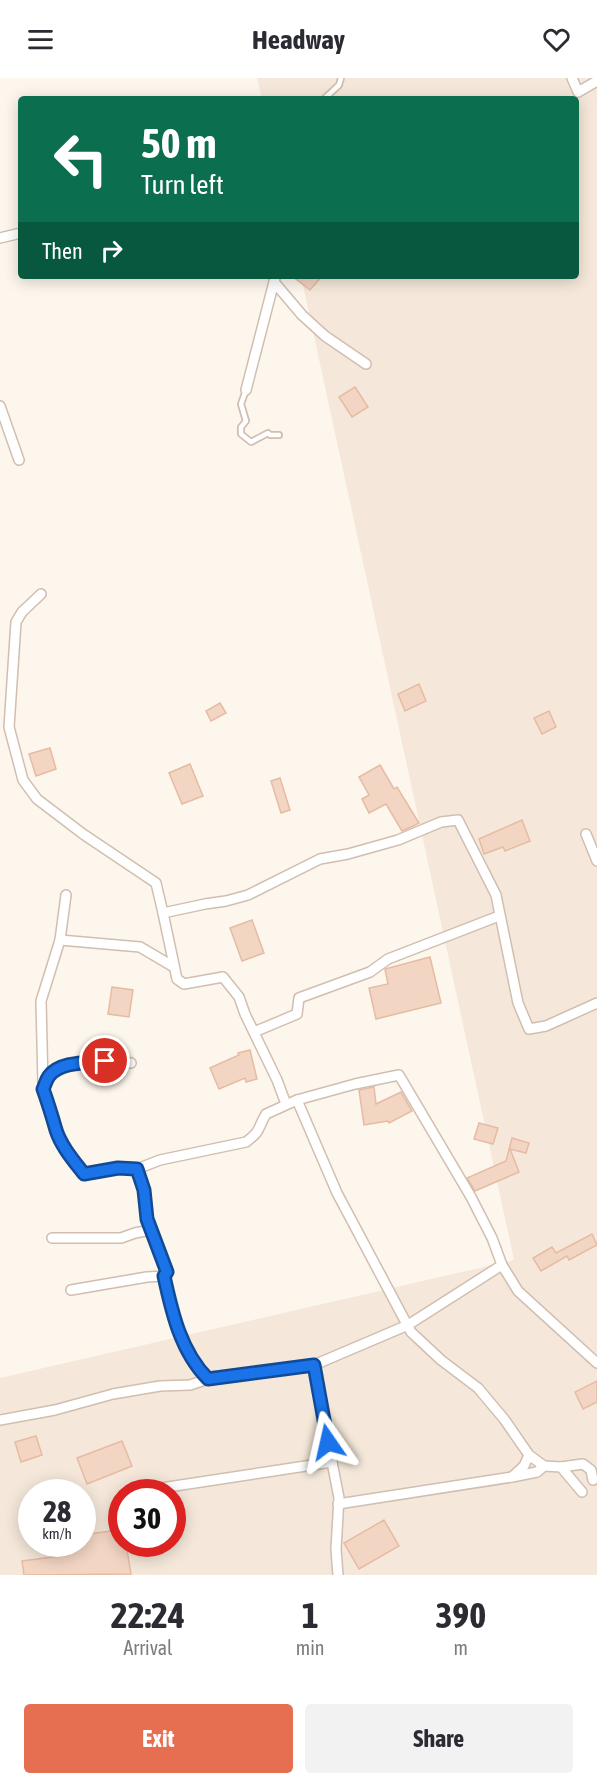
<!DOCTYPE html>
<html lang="en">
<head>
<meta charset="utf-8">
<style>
  body { margin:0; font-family:"Asap Condensed",sans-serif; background:#f2f2f3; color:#2b2b33; height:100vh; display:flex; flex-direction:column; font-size:22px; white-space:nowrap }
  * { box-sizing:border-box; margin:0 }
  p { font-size:20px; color:#7c7c81 }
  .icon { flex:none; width:33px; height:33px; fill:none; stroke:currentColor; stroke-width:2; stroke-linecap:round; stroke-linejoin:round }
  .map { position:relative; height:1497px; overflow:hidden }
  .sheet { display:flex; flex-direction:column; background:#fff; flex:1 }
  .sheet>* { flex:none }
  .guide { position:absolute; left:18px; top:18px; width:561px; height:183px; border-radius:6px; box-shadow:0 3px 15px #0003; background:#0b6e4f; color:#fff; overflow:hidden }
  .speed { position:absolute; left:18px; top:1401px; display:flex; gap:12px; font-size:30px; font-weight:700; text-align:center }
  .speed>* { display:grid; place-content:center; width:78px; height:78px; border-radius:50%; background:#fff; box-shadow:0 3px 15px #0003; line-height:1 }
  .speed small { font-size:15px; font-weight:400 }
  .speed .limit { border:9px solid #d22; background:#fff; color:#111 }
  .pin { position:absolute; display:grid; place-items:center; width:51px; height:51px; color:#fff; margin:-26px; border:3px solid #fff; border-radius:50%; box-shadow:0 2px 6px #0007 }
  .me { position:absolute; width:66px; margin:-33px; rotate:349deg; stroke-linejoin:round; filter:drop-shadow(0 0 4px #0008) }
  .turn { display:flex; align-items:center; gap:21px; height:126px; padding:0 24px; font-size:27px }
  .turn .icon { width:78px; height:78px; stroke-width:2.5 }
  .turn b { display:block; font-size:42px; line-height:51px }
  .then { display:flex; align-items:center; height:57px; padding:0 24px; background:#0003; gap:12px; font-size:22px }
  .eta { display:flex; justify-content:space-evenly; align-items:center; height:102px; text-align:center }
  .eta b { font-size:36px; font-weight:700; line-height:42px }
  .button { display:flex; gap:12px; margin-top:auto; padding:12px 24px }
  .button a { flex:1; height:69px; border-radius:6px; background:#e76f51; color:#fff; font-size:24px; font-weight:700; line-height:69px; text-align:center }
  .button a+a { background:#f2f2f3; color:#2b2b33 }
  header { display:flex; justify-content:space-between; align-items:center; height:78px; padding:0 24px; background:#fff; font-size:27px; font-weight:700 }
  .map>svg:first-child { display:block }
</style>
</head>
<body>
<header><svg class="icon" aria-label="menu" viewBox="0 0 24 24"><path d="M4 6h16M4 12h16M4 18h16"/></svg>Headway<svg class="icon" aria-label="heart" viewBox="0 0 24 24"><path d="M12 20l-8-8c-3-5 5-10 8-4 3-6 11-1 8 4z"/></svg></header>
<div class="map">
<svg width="597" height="1497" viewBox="0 0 597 1497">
  <rect width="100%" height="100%" fill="#fdf6ec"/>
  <!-- residential -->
  <path fill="#f5e8da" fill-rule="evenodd" d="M257,0h340v1497h-597v-197l514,-118 -213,-984h275v-177h-314zM32,1414h50v52h-50zM122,1414h50v52h-50z"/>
  <!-- building -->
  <g fill="#f3d5c3" stroke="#e6bba3" stroke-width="1.5">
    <path d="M292,198h30l-12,14z"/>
    <path d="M355,309l13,20 -16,10 -13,-20z"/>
    <path d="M419,606l7,17 -21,10 -7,-17z"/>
    <path d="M220,625l6,10 -15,8 -5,-10z"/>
    <path d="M549,633l7,16 -14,7 -8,-16z"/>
    <path d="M50,670l6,21 -20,7 -7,-22z"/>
    <path d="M190,686l13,32 -21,8 -13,-31z"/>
    <path d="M380,687l14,24 3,-2 22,36 -6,3 -11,5 -16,-27 -17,9 -7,-14 7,-4 -10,-18z"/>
    <path d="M280,700l10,32 -9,3 -10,-32z"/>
    <path d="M522,742l8,21 -25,10 -2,-4 -19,7 -5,-15z"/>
    <path d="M252,842l12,33 -22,8 -12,-33z"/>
    <path d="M430,879l11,46 -65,16 -7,-31 19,-4 -3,-15z"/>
    <path d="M112,909l21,3 -4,27 -21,-3z"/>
    <path d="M250,972l7,29 -11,3 -1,-4 -26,11 -9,-21 29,-13 -1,-2z"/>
    <path d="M374,1009l2,17 25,-12 11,19 -23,12 -1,-2 -24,4 -5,-35z"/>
    <path d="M479,1045l19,5 -5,16 -19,-5z"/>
    <path d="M512,1060l17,5 -3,10 -16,-4 9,23 -44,19 -8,-13 39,-17z"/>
    <path d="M592,1156l5,11 -28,15 -2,-4 -26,15 -8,-13 19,-11 4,6z"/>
    <path d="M597,1303v21l-14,7 -8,-17z"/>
    <path d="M36,1358l6,19 -21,7 -6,-20z"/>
    <path d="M122,1363l10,25 -45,18 -10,-26z"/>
    <path d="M384,1442l15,26 -40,23 -15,-26z"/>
    <path d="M118,1452l4,14h4l5,30 -107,1 -2,-14 46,-6 -2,-11h16v-9z"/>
  </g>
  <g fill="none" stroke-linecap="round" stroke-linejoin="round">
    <!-- service casing -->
    <g stroke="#d1beb0" stroke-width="8">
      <g id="service">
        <path d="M324,21l15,-14 2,-7"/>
        <path d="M246,312l-5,14 5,17 -5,6v7l10,8 17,-9 2,2h9"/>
      </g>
    </g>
    <!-- minor casing -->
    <g stroke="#d1beb0" stroke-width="12">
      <g id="minor">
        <path d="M572,0l6,14 19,-11"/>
        <path d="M0,160l21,-5"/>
        <path d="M274,204l28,33 23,21 41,28"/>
        <path d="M246,312l29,-112"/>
        <path d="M0,328l19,54"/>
        <path d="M41,516l-19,18 -6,10 -7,105 14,53 14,19 46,35 73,49 7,30"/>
        <path d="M586,756l11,27"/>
        <path d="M60,862l80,7 34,20"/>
        <path d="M254,954l43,-18 2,-16 71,-26 18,-13 111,-43"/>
        <path d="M131,985c-21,-3 -62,-5 -79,10 -5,4 -6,11 -9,16 5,14 9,27 13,41 5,16 18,31 28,44l34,-5h19l7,21 3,29 4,11"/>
        <path d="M43,1006l-2,-83 19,-61 6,-45"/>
        <path d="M297,1022l58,-16 44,-9 72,122 21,41 10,27 16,26 79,72"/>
        <path d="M286,1026l-9,-24 -32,-66 -6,-17 -16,-20 -39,7 -7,-5 -14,-66 42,-9 21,-3 22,-6 72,-36 28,-5 50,-14 43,-18 17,-2 38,75 22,108 11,26 17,-3 51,-23"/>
        <path d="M137,1091l23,-9 86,-18c16,-12 11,-13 20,-28l31,-14 40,93 74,139 30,28 37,28 26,31 25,36 -5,11 -12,11 25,-5 7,-6 -15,-11"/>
        <path d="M52,1160h69l14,-5 16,-3 16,42 -3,4"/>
        <path d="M314,1287l18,97"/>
        <path d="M208,1301l106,-14 94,-40 94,-60"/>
        <path d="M0,1342l55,-10 58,-16 47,-8 30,-1 18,-6c-27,-27 -36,-67 -44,-103l-17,1 -76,13"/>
        <path d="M544,1388l17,1 21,25"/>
        <path d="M561,1389l22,-3 8,6 2,10"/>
        <path d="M135,1414l197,-30 7,36 -3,51 2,26"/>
        <path d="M338,1426l174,-27"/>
      </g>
    </g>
    <!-- service -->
    <use href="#service" stroke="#fff" stroke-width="4.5"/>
    <!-- minor -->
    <use href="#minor" stroke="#fff" stroke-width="9"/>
  </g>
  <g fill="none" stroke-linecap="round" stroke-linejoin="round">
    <!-- route casing -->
    <g stroke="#114b97" stroke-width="15">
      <path id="route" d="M105,983c-17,2 -45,0 -56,15 -3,4 -4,9 -6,13 5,14 9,27 13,41 5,16 18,31 28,44l34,-6 19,1 7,21 3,29 20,53 -3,4c8,37 17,76 44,103l106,-14 14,77"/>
    </g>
    <!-- route -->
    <use href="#route" stroke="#1a73e8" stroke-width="10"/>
  </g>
</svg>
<div class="speed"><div>28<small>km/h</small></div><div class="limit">30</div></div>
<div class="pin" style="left:105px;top:983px;background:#d93025"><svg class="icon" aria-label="arrive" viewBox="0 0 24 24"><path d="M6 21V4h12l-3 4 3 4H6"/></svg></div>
<svg class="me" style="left:328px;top:1364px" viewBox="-20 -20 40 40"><path d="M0-17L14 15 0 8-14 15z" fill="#1a73e8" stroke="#fff" stroke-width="4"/></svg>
<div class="guide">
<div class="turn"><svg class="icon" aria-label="left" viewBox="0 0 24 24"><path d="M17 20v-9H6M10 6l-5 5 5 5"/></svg><div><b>50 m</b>Turn left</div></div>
<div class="then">Then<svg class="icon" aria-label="right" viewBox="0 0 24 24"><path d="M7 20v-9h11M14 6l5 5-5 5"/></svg></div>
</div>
</div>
<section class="sheet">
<div class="eta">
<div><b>22:24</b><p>Arrival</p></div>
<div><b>1</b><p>min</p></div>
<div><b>390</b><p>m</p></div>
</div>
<div class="button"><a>Exit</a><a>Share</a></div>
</section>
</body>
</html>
